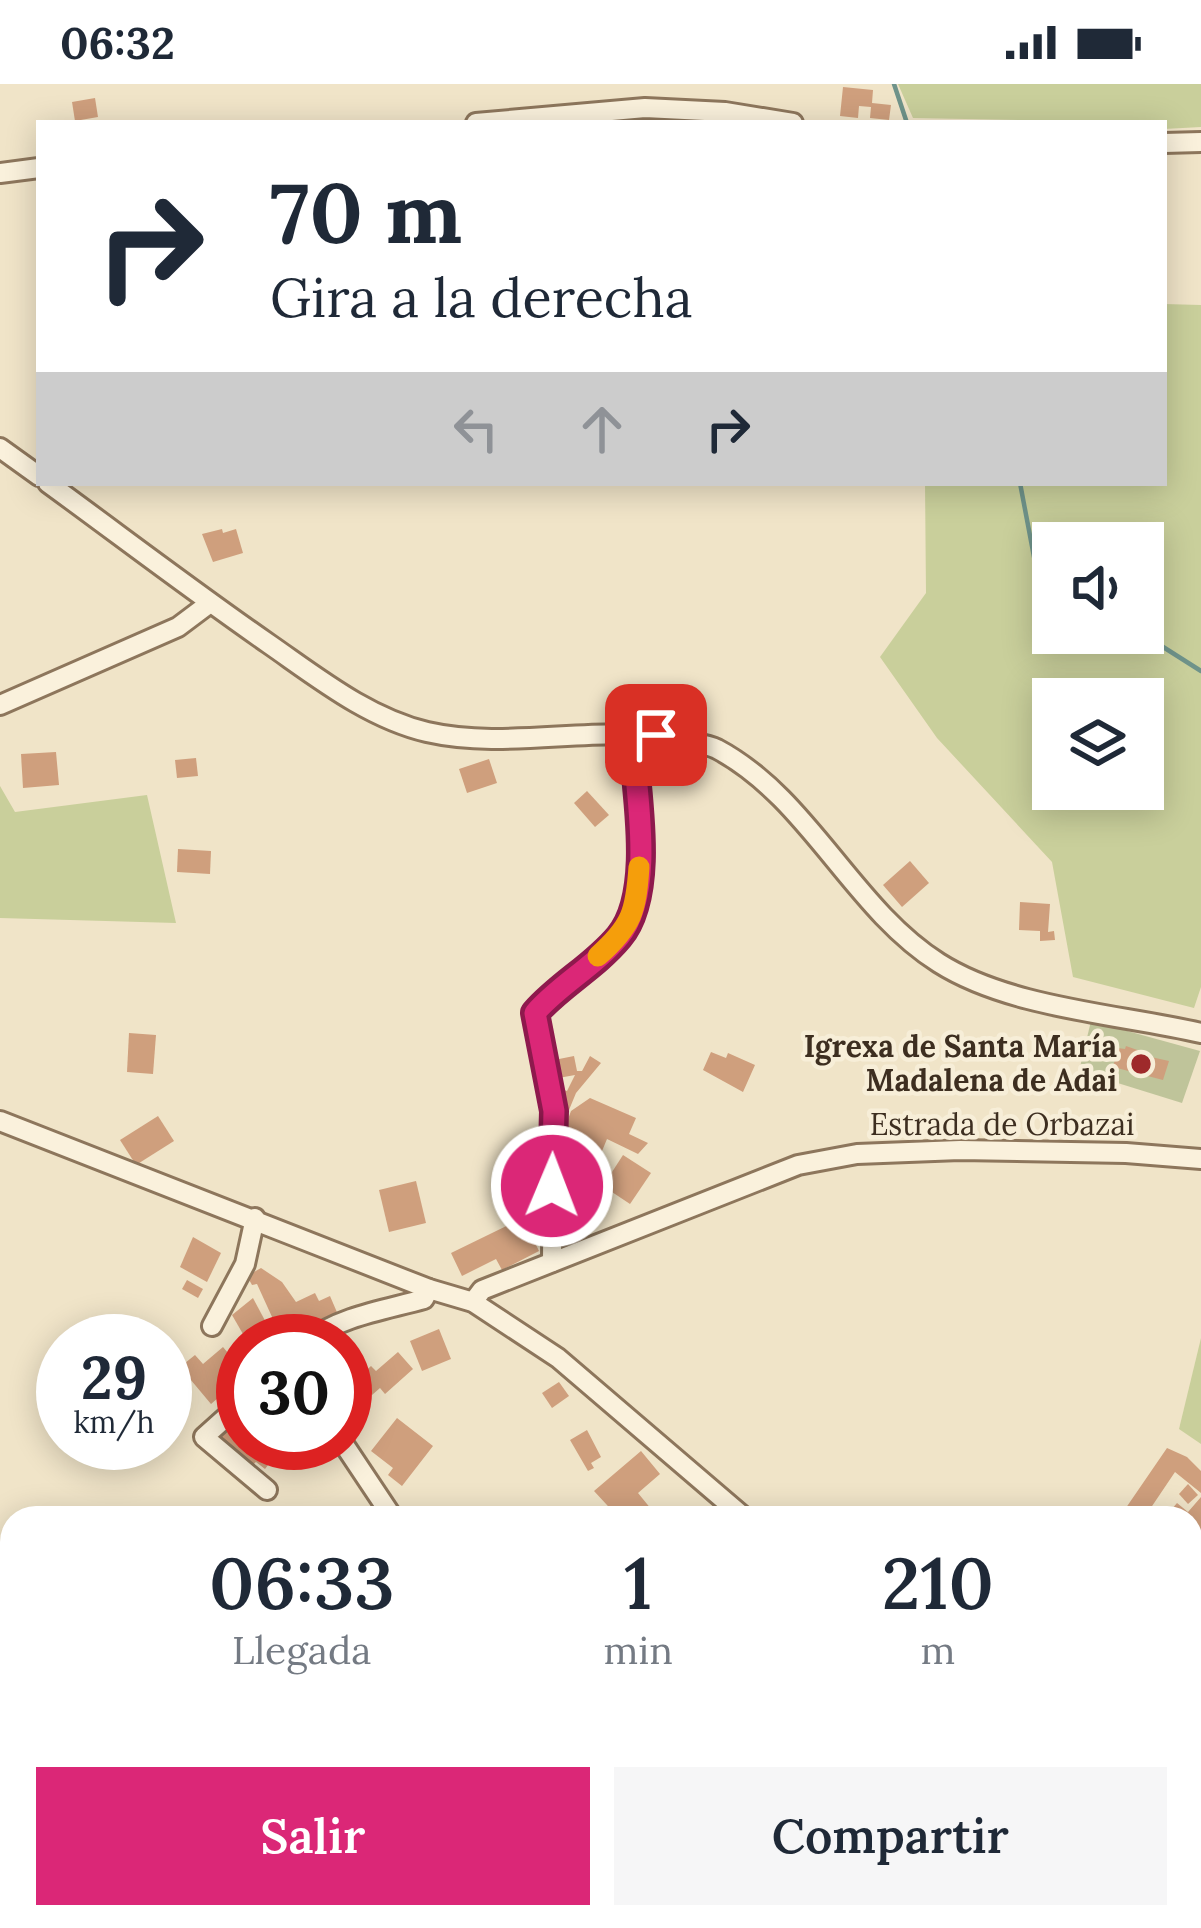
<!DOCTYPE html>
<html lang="es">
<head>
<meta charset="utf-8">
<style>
  body { margin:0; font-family:Lora,serif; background:#f6f6f7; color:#1f2937; height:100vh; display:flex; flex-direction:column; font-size:45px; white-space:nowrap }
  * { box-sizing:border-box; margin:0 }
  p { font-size:39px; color:#747a83 }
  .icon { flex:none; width:66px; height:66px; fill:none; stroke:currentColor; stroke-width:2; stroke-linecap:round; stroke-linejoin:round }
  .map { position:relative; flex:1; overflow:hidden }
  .side { position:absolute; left:0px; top:1422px; width:1203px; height:423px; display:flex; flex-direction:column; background:#fff; border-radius:36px 36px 0 0; box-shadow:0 6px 30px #0003 }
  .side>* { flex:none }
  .hud { position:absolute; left:36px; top:36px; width:1131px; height:366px; border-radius:0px; box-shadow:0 6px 30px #0003; background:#fff; color:#1f2937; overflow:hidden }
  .buttons { position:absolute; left:1032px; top:438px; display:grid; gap:24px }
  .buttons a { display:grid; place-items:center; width:132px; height:132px; border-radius:0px; background:#fff; box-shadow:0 6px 30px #0003; font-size:60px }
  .speed { position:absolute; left:36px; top:1230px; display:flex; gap:24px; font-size:60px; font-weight:700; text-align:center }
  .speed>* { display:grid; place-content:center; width:156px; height:156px; border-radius:50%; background:#fff; box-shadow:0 6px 30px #0003; line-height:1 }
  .speed small { font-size:30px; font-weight:400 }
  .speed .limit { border:18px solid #d22; background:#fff; color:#111 }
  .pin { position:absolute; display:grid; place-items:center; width:102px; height:102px; color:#fff; margin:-51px; border-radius:24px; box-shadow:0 6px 18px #0006 }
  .me { position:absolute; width:132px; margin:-66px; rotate:1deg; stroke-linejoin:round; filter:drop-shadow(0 0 9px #0008) }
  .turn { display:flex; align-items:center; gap:42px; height:252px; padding:0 36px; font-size:54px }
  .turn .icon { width:156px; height:156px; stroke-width:2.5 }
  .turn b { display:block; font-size:84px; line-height:102px }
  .lanes { display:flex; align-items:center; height:114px; padding:0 36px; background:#0003; justify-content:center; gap:60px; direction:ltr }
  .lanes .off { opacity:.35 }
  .eta { display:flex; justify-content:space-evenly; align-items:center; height:204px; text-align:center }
  .eta b { font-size:72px; font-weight:600; line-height:84px }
  .action { display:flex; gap:24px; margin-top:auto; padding:24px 36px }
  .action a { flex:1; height:138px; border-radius:0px; background:#db2777; color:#fff; font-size:48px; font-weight:600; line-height:138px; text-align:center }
  .action a+a { background:#f6f6f7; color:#1f2937 }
  .status { display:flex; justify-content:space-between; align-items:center; height:84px; padding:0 60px; background:#fff; direction:ltr }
  .status svg { height:33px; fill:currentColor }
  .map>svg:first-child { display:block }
</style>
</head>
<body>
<div class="status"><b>06:32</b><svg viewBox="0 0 49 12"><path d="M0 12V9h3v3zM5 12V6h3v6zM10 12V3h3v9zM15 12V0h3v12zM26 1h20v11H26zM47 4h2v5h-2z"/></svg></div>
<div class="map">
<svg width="1201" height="1844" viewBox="0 0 1201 1844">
  <rect width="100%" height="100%" fill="#f0e4c8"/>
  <!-- green -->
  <g fill="#c9cf9b" fill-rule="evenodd">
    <path d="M898,0h303v43l-37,2v-6l-251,-5z"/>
    <path d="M1164,220l37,1v682l-7,21 -121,-31 -21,-115 -115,-124 -57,-81 46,-64 -1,-110h239zM1143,459v90h-90v-90zM1143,615v90h-90v-90z"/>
    <path d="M0,702l15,26 132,-17 29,128 -176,-5z"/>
    <path d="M1201,1254v106l-22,-15z"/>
    <path d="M0,1553l12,4v276l-12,-5z"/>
    <path d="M12,1833h120l-8,11h-85z"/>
  </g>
  <!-- cemetery -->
  <path fill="#bfc49a" d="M1091,937l109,30 -18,52 -103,-32z"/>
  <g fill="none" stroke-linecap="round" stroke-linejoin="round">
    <!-- stream -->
    <g stroke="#6f938a" stroke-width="4.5">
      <path d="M894,0l13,39"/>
      <path d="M1020,399l19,100 14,17"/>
      <path d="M1126,549l34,12 41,26"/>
    </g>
  </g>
  <!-- building -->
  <g fill="#cf9f7d">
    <path d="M843,3l30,3 -1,13 19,2 -2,15 -19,-2 1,-11 -12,-1 -1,12 -18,-2z"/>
    <path d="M95,14l3,19 -23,4 -3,-19z"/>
    <path d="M222,445l1,4 13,-4 7,24 -30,9 -11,-28z"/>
    <path d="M56,668l3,33 -36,3 -2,-34z"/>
    <path d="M196,674l2,18 -21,2 -2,-18z"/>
    <path d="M489,675l8,24 -30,10 -8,-24z"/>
    <path d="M587,707l22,24 -14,12 -21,-24z"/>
    <path d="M178,765l33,2 -1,23 -33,-2z"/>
    <path d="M910,777l19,22 -27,24 -19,-22z"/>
    <path d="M1020,818l30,2 -2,28 6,-1 1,9 -15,1v-10l-21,-1z"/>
    <path d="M129,949l27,2 -3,39 -26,-2z"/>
    <path d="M1126,962l17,6 -1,3 27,6 -6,19 -50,-13 5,-19 7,1z"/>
    <path d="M711,968l15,6 2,-5 27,12 -12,27 -40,-22z"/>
    <path d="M574,972l3,15h5l8,-15 11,7 -25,30 -7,17 -12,-4 3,-17 7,2 8,-16 -22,4 -4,-18z"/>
    <path d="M590,1014l46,20 -7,16 19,9 -10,11 -31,-15 -5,12 -7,8 -5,-2 -3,9 -24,-3 -1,-27 9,-25z"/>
    <path d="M158,1032l16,25 -38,24 -16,-25z"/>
    <path d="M623,1071l28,18 -21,31 -27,-18z"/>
    <path d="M416,1097l10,42 -37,9 -10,-42z"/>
    <path d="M525,1100v10l-16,1v-10z"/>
    <path d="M523,1134l16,33 -37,19 -6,-11 -34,17 -11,-23z"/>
    <path d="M193,1153l28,16 -14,29 -27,-15z"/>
    <path d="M261,1184l21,14 14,20 19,-9 4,8 11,-5 9,21 -37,24h-19l-26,-57 -5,1 -5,-9z"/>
    <path d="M187,1196l16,9 -5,9 -16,-9z"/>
    <path d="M253,1214l16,30 4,13h-26l-15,-26z"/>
    <path d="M439,1245l12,30 -29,12 -12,-30z"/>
    <path d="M223,1263l20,24v25l-8,7 -9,-12 -15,13 -31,-37 15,-12 8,9z"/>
    <path d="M398,1268l15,17 -28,25 -5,-6 -8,7 -15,-16 14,-13 5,5z"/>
    <path d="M559,1298l10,14 -17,12 -10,-15z"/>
    <path d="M243,1323v21l-4,-1 4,3v13l7,3 3,-3h32l-20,26 -9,-7 -5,4 -33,-26z"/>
    <path d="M397,1334l36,28 -31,40 -14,-11 5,-7 -22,-17z"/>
    <path d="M587,1346l14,27 -10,6 3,5 -6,3 -18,-31z"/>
    <path d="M1167,1364l20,9 14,14v22l-26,-21 -31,46h-25z"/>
    <path d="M641,1367l19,23 -22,19 18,22 -37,3 -25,-27z"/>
    <path d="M1188,1400l10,11 -10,9 -9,-10z"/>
    <path d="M1201,1413v92l-10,-9v-62h-27l13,-15 11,9z"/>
  </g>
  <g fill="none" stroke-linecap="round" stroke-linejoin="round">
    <!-- street casing -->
    <g stroke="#8d765c" stroke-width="24">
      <g id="street">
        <path d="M476,39l169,-15 80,4 68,11"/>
        <path d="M1164,59l37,-1"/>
        <path d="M0,89l39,-5"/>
        <path d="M0,364l39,28"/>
        <path d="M48,399c74,54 146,109 221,161 49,34 99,74 158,88 83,19 172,-9 254,8 12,3 26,4 36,9 92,49 135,159 222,214 71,45 179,51 262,70"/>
        <path d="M0,621l178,-78 32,-24"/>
        <path d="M0,1037l429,168 44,13 85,56 187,160"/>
        <path d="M552,1178l1,-151 -18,-98c24,-28 59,-47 84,-76 37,-44 17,-147 13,-202"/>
        <path d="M473,1218l9,-12 316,-125 59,-11 103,-4 166,3 75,6"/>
        <path d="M212,1242l33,-62 10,-46"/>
        <path d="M308,1257c33,-25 77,-31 116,-42l5,-10"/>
        <path d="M243,1318l-39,35 63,53"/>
        <path d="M343,1359l50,75"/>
        <path d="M1161,1833l8,11"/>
      </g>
    </g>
    <!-- street -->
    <use href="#street" stroke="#faf1dc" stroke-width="18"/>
  </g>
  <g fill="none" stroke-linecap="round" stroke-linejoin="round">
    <!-- route casing -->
    <g stroke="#8e194d" stroke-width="30">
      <path id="route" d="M552,1102l2,-75 -19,-98c24,-28 59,-46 84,-76 37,-44 17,-146 13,-202h24"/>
    </g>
    <!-- route -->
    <use href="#route" stroke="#db2777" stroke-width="21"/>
    <!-- slow -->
    <path stroke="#f59e0b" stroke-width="21" d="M598,872c34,-30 38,-45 41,-89"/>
  </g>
  <!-- markers -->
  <circle fill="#9e2a2b" stroke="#f7eed8" stroke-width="4.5" cx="1141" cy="980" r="12"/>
  <g text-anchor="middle" stroke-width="9" stroke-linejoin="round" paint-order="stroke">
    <!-- poi labels -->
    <g font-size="30" font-weight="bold" fill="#3d2e20" stroke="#f7eed8" text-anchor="end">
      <text x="1117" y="973">Igrexa de Santa María<tspan x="1117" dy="34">Madalena de Adai</tspan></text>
    </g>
    <!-- street labels -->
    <g font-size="30" fill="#3d2e20" stroke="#f7eed8">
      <text x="1002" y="1051">Estrada de Orbazai</text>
    </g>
  </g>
</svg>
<div class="buttons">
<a><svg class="icon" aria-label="sound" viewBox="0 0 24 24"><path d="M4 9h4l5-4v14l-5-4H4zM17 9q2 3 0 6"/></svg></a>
<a><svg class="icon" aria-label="layers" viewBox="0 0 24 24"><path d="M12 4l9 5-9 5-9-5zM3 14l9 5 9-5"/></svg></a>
</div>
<div class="speed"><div>29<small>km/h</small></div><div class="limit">30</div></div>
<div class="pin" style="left:656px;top:651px;background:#d93025"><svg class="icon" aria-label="arrive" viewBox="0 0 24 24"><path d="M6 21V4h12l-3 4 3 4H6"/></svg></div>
<svg class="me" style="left:552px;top:1102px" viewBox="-20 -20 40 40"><circle r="17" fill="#db2777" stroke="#fff" stroke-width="3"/><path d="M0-11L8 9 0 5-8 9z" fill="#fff"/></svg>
<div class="hud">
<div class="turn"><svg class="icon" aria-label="right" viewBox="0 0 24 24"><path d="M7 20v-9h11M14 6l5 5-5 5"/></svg><div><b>70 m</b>Gira a la derecha</div></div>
<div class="lanes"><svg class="icon off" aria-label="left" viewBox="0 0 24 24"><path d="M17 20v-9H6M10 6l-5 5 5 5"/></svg><svg class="icon off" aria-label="ahead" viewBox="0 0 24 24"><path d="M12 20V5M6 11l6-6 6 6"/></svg><svg class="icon" aria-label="right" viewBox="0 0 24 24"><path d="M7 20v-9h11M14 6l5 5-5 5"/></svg></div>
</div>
<section class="side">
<div class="eta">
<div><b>06:33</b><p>Llegada</p></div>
<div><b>1</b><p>min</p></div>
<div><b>210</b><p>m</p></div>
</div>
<div class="action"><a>Salir</a><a>Compartir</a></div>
</section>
</div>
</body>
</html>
